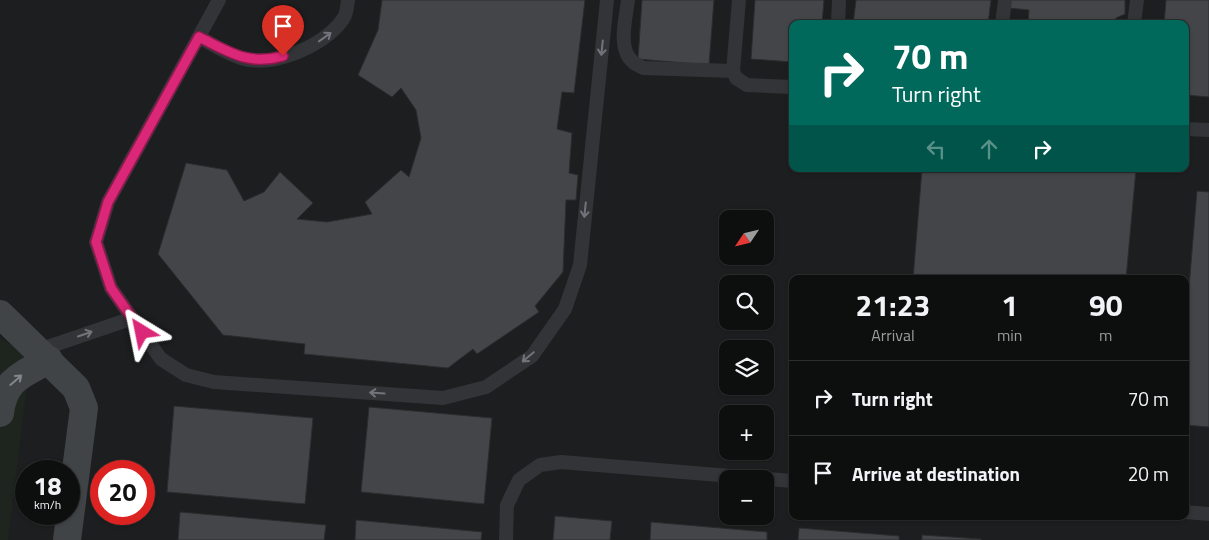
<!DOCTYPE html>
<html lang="en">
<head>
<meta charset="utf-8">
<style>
  body { margin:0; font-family:"Titillium Web",sans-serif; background:#1b1c1c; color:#f1f3f6; height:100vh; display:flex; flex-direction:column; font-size:19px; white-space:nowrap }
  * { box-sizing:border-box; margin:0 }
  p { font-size:16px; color:#9a9c9e }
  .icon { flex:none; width:28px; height:28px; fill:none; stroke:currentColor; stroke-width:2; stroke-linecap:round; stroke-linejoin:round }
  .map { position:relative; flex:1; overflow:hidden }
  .drawer { position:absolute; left:789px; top:275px; width:400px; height:245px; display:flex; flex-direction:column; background:#0d0e0e; border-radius:10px; box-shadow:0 1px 4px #0004,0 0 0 1px #2d2e2e }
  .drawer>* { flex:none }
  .banner { position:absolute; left:789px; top:20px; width:400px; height:152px; border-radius:10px; box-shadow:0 1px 4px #0004,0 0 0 1px #2d2e2e; background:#00695c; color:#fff; overflow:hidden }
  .needle { width:32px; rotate:235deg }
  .buttons { position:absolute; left:719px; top:210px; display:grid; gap:10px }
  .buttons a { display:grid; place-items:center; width:55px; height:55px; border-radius:10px; background:#0d0e0e; box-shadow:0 1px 4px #0004,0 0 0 1px #2d2e2e; font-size:25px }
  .speed { position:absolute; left:15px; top:460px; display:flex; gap:10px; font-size:25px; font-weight:700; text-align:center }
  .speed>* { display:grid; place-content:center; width:65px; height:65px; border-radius:50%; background:#0d0e0e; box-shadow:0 1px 4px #0004,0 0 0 1px #2d2e2e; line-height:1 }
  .speed small { font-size:12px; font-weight:400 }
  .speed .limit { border:8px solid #d22; background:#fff; color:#111 }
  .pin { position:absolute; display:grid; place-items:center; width:42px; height:42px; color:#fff; margin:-51px -21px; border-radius:50% 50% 50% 0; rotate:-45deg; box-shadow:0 0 5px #0007 }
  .pin .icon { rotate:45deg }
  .me { position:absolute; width:55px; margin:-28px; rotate:325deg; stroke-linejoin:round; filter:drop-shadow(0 0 4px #0008) }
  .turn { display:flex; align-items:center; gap:18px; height:105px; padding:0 20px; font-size:22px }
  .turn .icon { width:65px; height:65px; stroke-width:2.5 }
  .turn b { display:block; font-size:35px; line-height:42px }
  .lanes { display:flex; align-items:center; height:48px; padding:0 20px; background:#0003; justify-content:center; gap:25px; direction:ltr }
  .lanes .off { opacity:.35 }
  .eta { display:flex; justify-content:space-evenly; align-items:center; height:85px; text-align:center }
  .eta b { font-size:30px; font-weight:700; line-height:35px }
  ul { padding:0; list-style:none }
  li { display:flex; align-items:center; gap:15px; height:75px; padding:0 20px; border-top:1px solid #2d2e2e }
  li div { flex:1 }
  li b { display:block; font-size:19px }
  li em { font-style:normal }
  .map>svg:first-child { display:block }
</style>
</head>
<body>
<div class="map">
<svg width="1209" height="540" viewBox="0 0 1209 540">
  <rect width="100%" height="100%" fill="#111213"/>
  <!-- built -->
  <path fill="#1d1e1f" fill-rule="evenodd" d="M0,0h1209v540h-1209zM792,24h393v145h-393zM728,219h37v37h-37zM792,279h393v237h-393zM728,284h37v37h-37zM728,349h37v37h-37zM728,414h37v37h-37zM26,471h43v43h-43zM101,471h43v43h-43zM728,479h37v37h-37z"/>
  <!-- green -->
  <path fill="#1e251e" d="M0,339l31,15 -23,186h-8z"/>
  <!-- building -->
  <g fill="#434548" stroke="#2c2c2e">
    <path d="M382,0h203l-11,93 -12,-1 -5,37 15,4 -3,40 9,2 -2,25h-10l-3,72 -28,34 4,6 -62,42 -4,-5 -25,19 -144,-14 1,-10 -82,-9 -65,-81 28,-91 41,7 17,31 20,-9 16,-20 33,31 -16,16 30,3 45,-8 -7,-12 36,-32 8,7 12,-39 -5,-28 -15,-22 -9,9 -34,-22 20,-45z"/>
    <path d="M642,0h72l-5,65 -71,-6z"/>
    <path d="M755,0h69l-2,24h-30v38l-41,-3z"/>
    <path d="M856,0h135l-3,24h-135z"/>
    <path d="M1009,0h116v14l-9,4 -1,6h-87l1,-14 -21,-2z"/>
    <path d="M1166,0h43v97l-24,-2v-71h-21z"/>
    <path d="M922,169h214l-10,110h-213z"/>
    <path d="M1197,191l12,1v235l-24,-2v-89z"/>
    <path d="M848,276l46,3h-46z"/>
    <path d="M174,406l139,12 -8,86 -138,-12z"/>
    <path d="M369,407l123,11 -8,86 -123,-12z"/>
    <path d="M180,512l146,13 -2,15h-146z"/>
    <path d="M555,516l57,5 -2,19h-57z"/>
    <path d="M356,520l126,12 -1,8h-126z"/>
    <path d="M651,522l116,10v8h-117z"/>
    <path d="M799,528l100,8v4h-101z"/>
    <path d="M922,535l59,4v1h-59z"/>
  </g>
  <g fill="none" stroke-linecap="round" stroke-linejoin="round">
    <!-- lane -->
    <g stroke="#333437" stroke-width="14">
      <path d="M219,0l-111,202 -12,40 15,46 50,71 25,16 28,7 229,16 43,-11 46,-31 33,-47 15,-44 27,-265"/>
      <path d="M628,0c-2,18 -11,49 5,62 2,2 7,4 10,6l90,3"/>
      <path d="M739,0l-6,71 3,7 11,7 45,2"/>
      <path d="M838,24l1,-24"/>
      <path d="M1002,24l3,-24"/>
      <path d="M1134,24l3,-24"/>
      <path d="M199,37c13,7 27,16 42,21 31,10 84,-12 102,-39 4,-5 4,-13 5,-19"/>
      <path d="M1185,129l24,1"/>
      <path d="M39,350l94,-32"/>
      <path d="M1185,512l24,2"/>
      <path d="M506,540l1,-35 12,-25 21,-15 21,-3 231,19"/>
    </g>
    <!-- secondary -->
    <g stroke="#414447" stroke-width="28">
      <path d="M0,314l76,74 8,20 -17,132"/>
      <path d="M0,413c4,-34 22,-38 49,-53"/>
    </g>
  </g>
  <!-- one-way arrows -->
  <defs><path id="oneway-shaft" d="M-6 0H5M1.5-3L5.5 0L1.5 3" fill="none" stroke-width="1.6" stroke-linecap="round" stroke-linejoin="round" transform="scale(1.25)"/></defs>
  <g stroke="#71757b">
    <use href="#oneway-shaft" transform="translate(325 37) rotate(-36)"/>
    <use href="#oneway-shaft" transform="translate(602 48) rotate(96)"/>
    <use href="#oneway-shaft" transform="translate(585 210) rotate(96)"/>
    <use href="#oneway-shaft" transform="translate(85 334) rotate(-19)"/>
    <use href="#oneway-shaft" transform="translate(528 357) rotate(140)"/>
    <use href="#oneway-shaft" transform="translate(377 393) rotate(-176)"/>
  </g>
  <use stroke="#81878d" href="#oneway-shaft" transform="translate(16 380) rotate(-41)"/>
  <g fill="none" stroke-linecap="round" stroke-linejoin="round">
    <!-- route casing -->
    <g stroke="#8e194d" stroke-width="12">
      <path id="route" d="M142,332l-31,-44 -15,-46 12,-40 91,-165c30,15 50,29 84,19"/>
    </g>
    <!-- route -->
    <use href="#route" stroke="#db2777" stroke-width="9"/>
  </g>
</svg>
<div class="buttons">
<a><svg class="needle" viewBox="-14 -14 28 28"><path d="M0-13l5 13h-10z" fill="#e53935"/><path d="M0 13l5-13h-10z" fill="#9a9c9e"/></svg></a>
<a><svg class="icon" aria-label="search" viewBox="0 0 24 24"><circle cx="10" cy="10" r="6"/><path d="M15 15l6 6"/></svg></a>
<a><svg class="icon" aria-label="layers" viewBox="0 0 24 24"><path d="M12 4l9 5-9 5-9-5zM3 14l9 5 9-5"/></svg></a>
<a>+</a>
<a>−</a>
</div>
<div class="speed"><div>18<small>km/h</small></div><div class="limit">20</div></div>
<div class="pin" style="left:283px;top:56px;background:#d93025"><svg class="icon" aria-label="arrive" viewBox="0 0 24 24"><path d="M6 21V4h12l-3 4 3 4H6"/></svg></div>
<svg class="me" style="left:142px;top:332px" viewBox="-20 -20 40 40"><path d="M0-17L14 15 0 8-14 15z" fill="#db2777" stroke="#fff" stroke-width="4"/></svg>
<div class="banner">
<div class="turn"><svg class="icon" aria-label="right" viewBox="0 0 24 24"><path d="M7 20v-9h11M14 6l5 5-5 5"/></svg><div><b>70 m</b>Turn right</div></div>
<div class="lanes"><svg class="icon off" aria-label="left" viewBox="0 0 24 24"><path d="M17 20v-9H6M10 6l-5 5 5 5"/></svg><svg class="icon off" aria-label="ahead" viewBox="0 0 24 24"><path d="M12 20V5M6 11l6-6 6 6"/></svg><svg class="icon" aria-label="right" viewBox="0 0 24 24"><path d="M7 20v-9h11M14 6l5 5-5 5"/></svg></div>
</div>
<section class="drawer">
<div class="eta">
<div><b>21:23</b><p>Arrival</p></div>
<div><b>1</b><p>min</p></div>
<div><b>90</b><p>m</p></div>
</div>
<ul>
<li><svg class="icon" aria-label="right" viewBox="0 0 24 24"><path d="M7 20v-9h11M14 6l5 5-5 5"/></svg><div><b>Turn right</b></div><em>70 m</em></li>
<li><svg class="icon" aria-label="arrive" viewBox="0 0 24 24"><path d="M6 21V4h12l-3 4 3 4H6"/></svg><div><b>Arrive at destination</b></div><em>20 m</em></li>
</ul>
</section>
</div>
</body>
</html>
